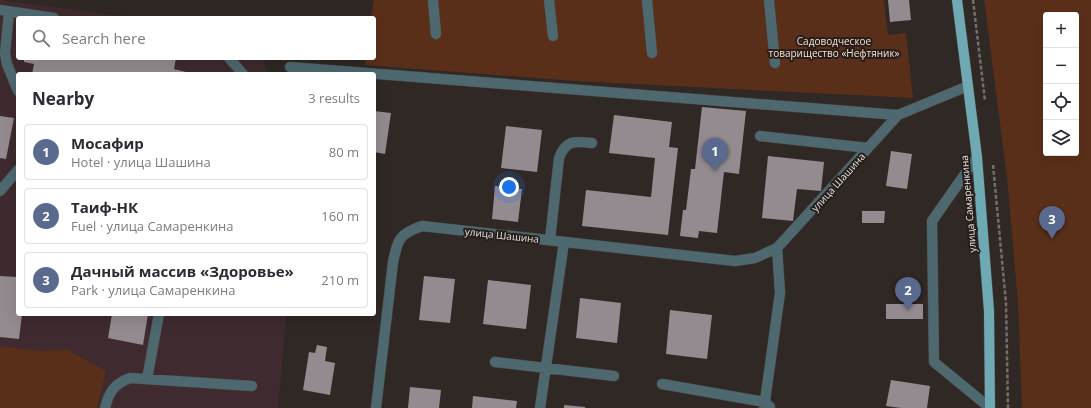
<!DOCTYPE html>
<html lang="en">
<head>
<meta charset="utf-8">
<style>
  :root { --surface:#fff; --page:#f7f7f7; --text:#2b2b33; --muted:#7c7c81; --line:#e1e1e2; --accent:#596a8e }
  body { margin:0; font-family:"Open Sans",sans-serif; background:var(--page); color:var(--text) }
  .controls { position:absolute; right:12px; top:12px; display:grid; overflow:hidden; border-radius:4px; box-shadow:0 4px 16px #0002 }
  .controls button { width:36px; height:36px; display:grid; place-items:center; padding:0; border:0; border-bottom:1px solid var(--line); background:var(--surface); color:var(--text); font:20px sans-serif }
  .you { position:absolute; left:509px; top:187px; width:14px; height:14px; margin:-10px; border:3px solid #fff; border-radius:50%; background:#1a73e8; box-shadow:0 0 0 6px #1a73e833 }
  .badge { display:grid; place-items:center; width:26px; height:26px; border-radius:50%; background:var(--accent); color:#fff; font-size:13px; font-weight:700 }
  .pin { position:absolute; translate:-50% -33px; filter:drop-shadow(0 1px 2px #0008) }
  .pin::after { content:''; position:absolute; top:21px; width:14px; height:12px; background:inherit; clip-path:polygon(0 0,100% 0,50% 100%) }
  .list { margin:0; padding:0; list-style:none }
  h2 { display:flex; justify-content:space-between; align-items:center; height:52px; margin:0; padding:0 16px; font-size:17px }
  h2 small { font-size:13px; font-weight:400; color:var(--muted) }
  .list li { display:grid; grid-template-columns:26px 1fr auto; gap:12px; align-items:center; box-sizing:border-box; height:56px; margin:0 8px 8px; padding:0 8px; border:1px solid var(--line); border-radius:4px }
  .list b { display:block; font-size:15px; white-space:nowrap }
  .list p { margin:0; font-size:13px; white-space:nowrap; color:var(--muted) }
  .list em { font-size:13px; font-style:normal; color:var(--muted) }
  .icon { flex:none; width:22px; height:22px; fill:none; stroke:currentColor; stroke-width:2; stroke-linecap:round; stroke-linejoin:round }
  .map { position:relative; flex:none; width:1091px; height:408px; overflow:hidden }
  .search { position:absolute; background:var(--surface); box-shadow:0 4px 16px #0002; left:16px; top:16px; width:360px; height:44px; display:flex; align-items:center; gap:10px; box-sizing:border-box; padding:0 14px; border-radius:4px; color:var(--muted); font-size:15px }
  .panel { position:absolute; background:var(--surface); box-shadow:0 4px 16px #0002; left:16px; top:72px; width:360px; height:244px; border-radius:4px }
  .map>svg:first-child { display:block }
  .medical { fill:#3e2a2f }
  .green { fill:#5a2f19; fill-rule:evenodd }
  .building { fill:#938b90 }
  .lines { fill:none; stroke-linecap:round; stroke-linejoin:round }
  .minor-casing { stroke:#4d4642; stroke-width:11 }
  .major-casing { stroke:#4d4642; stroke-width:11 }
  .path { stroke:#756f6c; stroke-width:2.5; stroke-dasharray:4 2; stroke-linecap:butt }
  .minor { stroke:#4d696f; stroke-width:10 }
  .major { stroke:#6ea9b4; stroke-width:10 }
  .labels { text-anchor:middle; stroke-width:4; stroke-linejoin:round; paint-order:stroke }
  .park-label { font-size:10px; fill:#feddce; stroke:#251e1b }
  .street-label { font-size:10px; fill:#e9e4e2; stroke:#251e1b }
</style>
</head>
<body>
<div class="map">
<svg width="1091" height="408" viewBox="0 0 1091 408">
  <rect width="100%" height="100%" fill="#2f2824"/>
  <path class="medical" d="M0,0L137,18H18V58H263L267,74H18V314H287L278,408H0Z"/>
  <path class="green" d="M374,0H884L888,35L906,33L913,98L576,81L365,65L366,58H374V18H371Z
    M984,0H1091V408H1022L1018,302L1007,177ZM1046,15H1076V153H1046Z
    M0,346L41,351L68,350L106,371L97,408H0Z"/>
  <path class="building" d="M888,0H909L911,20L890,22Z
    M24,58H176L174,69L194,74H32L34,64L24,62Z
    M702,107L746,111L739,174L724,172L717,233L699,231L698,238L680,236L683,210H686L691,169H695Z
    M374,111L391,113L385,154L374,152Z
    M614,115L672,122L669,147L678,148L668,235L582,226L586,190L651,197L655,158L609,153Z
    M0,116L14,118L6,159L0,158Z
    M506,126L542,130L537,172L501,168Z
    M891,151L912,154L907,189L886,186Z
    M768,156L824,162L821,191L797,189L793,221L762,218Z
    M495,186L522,189L518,222L492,219Z
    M862,211H885L884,223H862Z
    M0,276L18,277V314H22L19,339L0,337Z
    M424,276L455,279L450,323L419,320Z
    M488,280L531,285L526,329L483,324Z
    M580,298L621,303L617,343L576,338Z
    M886,304H923V319H886Z
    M670,310L712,315L707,359L666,354Z
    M112,314H148L143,345L108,338Z
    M317,345L327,347L325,361L335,363L330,395L303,390L309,352L315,353Z
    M891,380L930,386L927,408H901L886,406Z
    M410,387L441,390L439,408H408Z
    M473,396L517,401L516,408H472Z
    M564,405L585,407V408H564Z"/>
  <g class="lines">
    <defs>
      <path id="minor" d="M433,0L436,34
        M549,0L553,36
        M647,0L652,53
        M769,0L775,63
        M0,10L54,18
        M9,12L5,54L7,64L18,91
        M229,58L243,74
        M290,67L898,115L968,86
        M760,136L868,148
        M977,157L932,221L934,362L990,408
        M0,191L18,170
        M550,240L559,158C566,140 574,141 592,143
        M495,362L614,376
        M147,379L159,314
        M662,384L765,402L770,407
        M105,408C109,392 114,384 130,378L252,386
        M376,408L393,262C398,239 399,234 422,226L735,261L755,258L777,248L898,115
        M540,408L564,242
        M764,408L780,293L777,248"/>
      <path id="major" d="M957,0L977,157L989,311L990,408"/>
    </defs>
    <use href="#minor" class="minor-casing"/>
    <use href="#major" class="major-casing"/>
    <path class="path" d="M973,0L985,101
      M993,165L1006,303L1008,408"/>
    <use href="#minor" class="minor"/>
    <use href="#major" class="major"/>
  </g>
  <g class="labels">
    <g class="park-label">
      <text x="834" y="45">Садоводческое<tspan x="834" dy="12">товарищество «Нефтяник»</tspan></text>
    </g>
    <g class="street-label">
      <text transform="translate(838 182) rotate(-48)" y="4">улица Шашина</text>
      <text transform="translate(968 204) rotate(-95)" y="4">улица Самаренкина</text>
      <text transform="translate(502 235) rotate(6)" y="4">улица Шашина</text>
    </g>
  </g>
</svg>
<div class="controls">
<button>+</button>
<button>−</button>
<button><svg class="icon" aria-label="locate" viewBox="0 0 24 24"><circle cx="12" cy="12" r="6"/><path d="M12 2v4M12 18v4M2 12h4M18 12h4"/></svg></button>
<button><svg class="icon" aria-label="layers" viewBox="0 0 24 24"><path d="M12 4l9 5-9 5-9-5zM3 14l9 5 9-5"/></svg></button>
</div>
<div class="you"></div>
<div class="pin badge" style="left:715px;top:171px">1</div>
<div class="pin badge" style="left:908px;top:310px">2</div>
<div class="pin badge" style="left:1052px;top:239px">3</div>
<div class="search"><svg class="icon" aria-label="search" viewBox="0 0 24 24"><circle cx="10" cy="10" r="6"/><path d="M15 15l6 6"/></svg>Search here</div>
<section class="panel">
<h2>Nearby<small>3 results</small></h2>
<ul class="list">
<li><span class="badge">1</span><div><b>Мосафир</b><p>Hotel · улица Шашина</p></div><em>80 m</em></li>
<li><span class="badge">2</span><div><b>Таиф-НК</b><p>Fuel · улица Самаренкина</p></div><em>160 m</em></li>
<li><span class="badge">3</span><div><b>Дачный массив «Здоровье»</b><p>Park · улица Самаренкина</p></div><em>210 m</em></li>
</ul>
</section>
</div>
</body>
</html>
